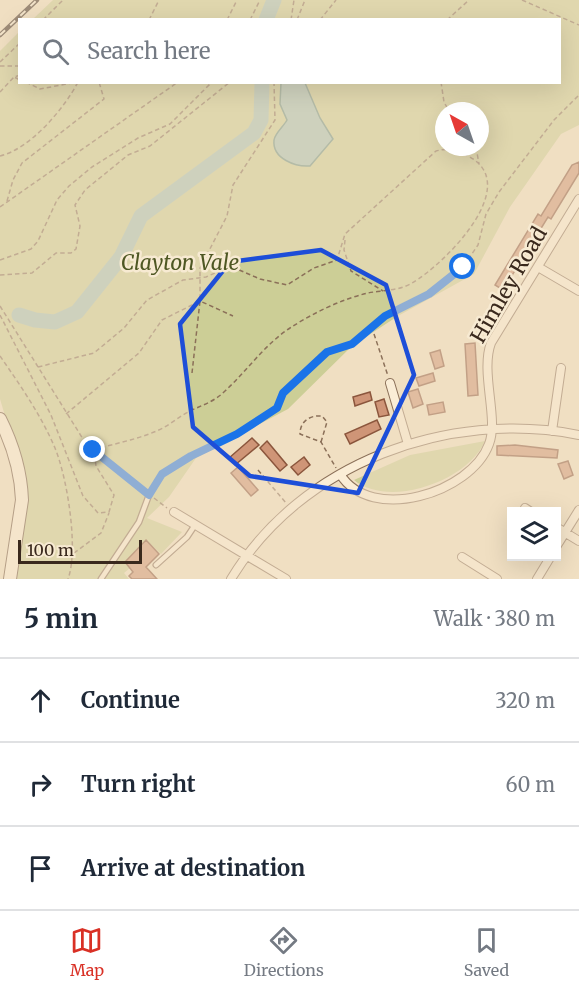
<!DOCTYPE html>
<html lang="en">
<head>
<meta charset="utf-8">
<style>
  :root { --surface:#fff; --page:#f2f2f3; --text:#1f2937; --muted:#747a83; --line:#e0e1e3; --accent:#d93025 }
  body { margin:0; font-family:Merriweather,serif; background:var(--page); color:var(--text) }
  .controls { position:absolute; right:18px; bottom:18px; display:grid; overflow:hidden; border-radius:0px; box-shadow:0 6px 24px #0002 }
  .controls button { width:54px; height:54px; display:grid; place-items:center; padding:0; border:0; border-bottom:2px solid var(--line); background:var(--surface); color:var(--text); font:30px sans-serif }
  .compass { position:absolute; left:435px; top:102px; width:54px; height:54px; border-radius:50%; background:var(--surface); box-shadow:0 6px 24px #0002; rotate:320deg }
  .scale { position:absolute; left:18px; bottom:15px; width:124px; box-sizing:border-box; padding-left:6px; border:3px solid #3a291d; border-top:0; font-size:16px; line-height:21px; white-space:nowrap; color:#3a291d; -webkit-text-stroke:4px #f7ead2; paint-order:stroke }
  .stop { position:absolute; width:18px; height:18px; margin:-14px; border:4px solid #1a73e8; border-radius:50%; background:#fff }
  .stop.end { background:#1a73e8; border-color:#fff; box-shadow:0 2px 6px #0008 }
  .list { margin:0; padding:0; list-style:none }
  h2 { display:flex; justify-content:space-between; align-items:center; height:78px; margin:0; padding:0 24px; font-size:26px }
  h2 small { font-size:20px; font-weight:400; color:var(--muted) }
  .list li { display:grid; grid-template-columns:39px 1fr auto; gap:18px; align-items:center; box-sizing:border-box; height:84px; padding:0 24px; border-top:2px solid var(--line) }
  .list b { display:block; font-size:22px; white-space:nowrap }
  .list em { font-size:20px; font-style:normal; color:var(--muted) }
  .icon { flex:none; width:33px; height:33px; fill:none; stroke:currentColor; stroke-width:2; stroke-linecap:round; stroke-linejoin:round }
  .map { position:relative; flex:none; width:579px; height:579px; overflow:hidden }
  .search { position:absolute; background:var(--surface); box-shadow:0 6px 24px #0002; left:18px; right:18px; top:18px; height:66px; display:flex; align-items:center; gap:15px; box-sizing:border-box; padding:0 21px; border-radius:0px; color:var(--muted); font-size:22px }
  .sheet { height:330px; background:var(--surface) }
  nav { display:flex; justify-content:space-around; align-items:center; box-sizing:border-box; height:84px; border-top:2px solid var(--line); background:var(--surface); font-size:16px; color:var(--muted) }
  nav a { display:grid; justify-items:center; gap:3px }
  nav .on { color:var(--accent) }
  .map>svg:first-child { display:block }
  .green { fill:#ccce96; fill-rule:evenodd }
  .water { fill:#a5c2b7; stroke:#6b9185; stroke-width:1.5 }
  .lines { fill:none; stroke-linecap:round; stroke-linejoin:round }
  .river { stroke:#a5c2b7; stroke-width:15 }
  .building { fill:#cf9577; stroke:#8b563d; stroke-width:1.5 }
  .lane-casing { stroke:#8b7059; stroke-width:7 }
  .street-casing { stroke:#8b7059; stroke-width:10 }
  .secondary-casing { stroke:#6c513c; stroke-width:14 }
  .path { stroke:#8b7059; stroke-width:1.5; stroke-dasharray:4.5 3; stroke-linecap:butt }
  .lane { stroke:#faedd6; stroke-width:4.5 }
  .street { stroke:#faedd6; stroke-width:8 }
  .secondary { stroke:#faedd6; stroke-width:12 }
  .rail-casing { stroke:#3a291d; stroke-width:4.5 }
  .rail { stroke:#f7ead2; stroke-width:2; stroke-dasharray:7; stroke-linecap:butt }
  .route { stroke:#1a73e8; stroke-width:8 }
  .marked { fill:none; stroke:#1d4ed8; stroke-width:4.5; stroke-linejoin:round }
  .labels { text-anchor:middle; stroke-width:5; stroke-linejoin:round; paint-order:stroke }
  .park-label { font-size:21px; font-style:italic; fill:#4e5723; stroke:#f7ead2 }
  .street-label { font-size:21px; fill:#3a291d; stroke:#f7ead2 }
</style>
</head>
<body>
<div class="map">
<svg width="579" height="579" viewBox="0 0 579 579">
  <rect width="100%" height="100%" fill="#f0dfc2"/>
  <path class="green" d="M53,0H579V125L561,134L510,207L474,274L398,316L352,346L288,409L196,458L169,497L147,518L182,532L161,554L146,540L125,562L130,568L124,573L129,579H16L27,490L0,399V51L19,32L20,82H560V20L33,19ZM444,111H480V147H444Z
    M485,441C468,481 389,509 354,480L410,455Z"/>
  <path class="water" d="M281,83H305L320,118L333,139L310,166C296,167 272,159 274,140C275,133 284,126 287,120L280,104Z"/>
  <g class="lines">
    <path class="river" d="M266,20L274,0
      M19,315L35,320L55,322L77,312L121,257L141,216L254,133L261,120L262,82"/>
  </g>
  <path class="building" d="M579,162V173L551,219L548,217L503,290L495,285L538,214L541,216L572,165Z
    M475,343L478,395L468,396L465,344Z
    M440,350L444,366L435,369L430,353Z
    M433,373L435,381L419,386L416,378Z
    M418,389L423,404L413,408L408,392Z
    M370,392L372,400L355,406L353,397Z
    M384,399L389,415L379,417L375,402Z
    M443,402L445,412L429,415L427,405Z
    M377,420L381,429L350,444L345,434Z
    M252,438L259,445L235,465L229,458Z
    M267,441L287,465L280,471L260,448Z
    M515,445L558,450L557,458L497,455V446Z
    M304,457L310,465L298,475L291,467Z
    M568,461L573,475L564,479L558,464Z
    M238,467L258,490L251,496L231,473Z
    M146,540L159,554L146,567L157,579H132L129,576L133,572L125,562Z"/>
  <g class="lines">
    <defs>
      <path id="lane" d="M156,565L187,537L195,525
        M101,579L139,522L149,495"/>
      <path id="street" d="M538,267L579,291
        M390,383L408,444
        M552,431L561,368
        M340,474C371,524 471,493 489,444C499,419 480,372 491,343L579,199
        M525,508L531,512
        M174,512L286,579
        M556,527L579,541
        M556,547L579,510
        M462,557L497,579
        M231,579C301,463 448,409 579,435
        M537,579L551,556"/>
      <path id="secondary" d="M0,419C13,445 21,472 22,500L10,579"/>
    </defs>
    <use href="#lane" class="lane-casing"/>
    <use href="#street" class="street-casing"/>
    <use href="#secondary" class="secondary-casing"/>
    <path class="path" d="M522,0L579,25
      M43,20L63,0
      M149,20L159,0
      M227,20L237,0
      M250,20L260,0
      M291,20L294,0
      M297,20L305,0
      M320,20L336,0
      M447,20L469,0
      M0,62L20,43
      M0,66H20
      M20,75L14,77L20,80
      M26,82L40,89L77,82
      M441,82L444,102L449,111
      M0,92L14,77
      M476,147L479,164
      M0,156C30,149 64,109 78,82
      M7,201L13,180L22,163L104,99L99,82
      M0,207L178,82
      M345,240L344,250L351,271L383,291
      M0,260L31,249L38,241L57,200L69,186L92,167L138,138L170,124L212,82
      M0,275L32,273L56,253H71L76,249L80,226L75,205L85,190L128,155L150,146L230,82
      M0,306L83,439L104,461L143,490
      M0,315L51,415L83,496L98,513L109,512L114,495L96,466L94,451
      M374,334L388,376
      M0,356C20,385 41,415 55,448C67,477 79,549 68,579
      M38,367L94,353L124,328L147,300L183,280L206,277L224,269H237L260,279L287,285L314,268L337,260L345,234L436,151C448,148 455,149 466,155C526,183 445,264 412,283C399,291 383,290 368,293C342,299 313,313 290,328C264,345 247,371 225,391C214,402 202,405 190,411C180,416 172,423 163,428C141,439 116,443 93,450
      M192,373L200,301L233,316
      M66,414L139,353L162,320L200,301V268L227,216L233,185L275,120L274,82
      M321,442L327,422L322,416C310,415 300,421 300,434L321,442L336,468
      M258,470L286,503
      M153,489L162,474L191,456L237,434L277,408L283,393L327,353L352,344L385,317L429,294L463,267L478,245L486,214L499,192L554,120L579,95
      M154,498L167,508
      M74,553L101,533L109,513"/>
    <use href="#lane" class="lane"/>
    <use href="#street" class="street"/>
    <use href="#secondary" class="secondary"/>
    <defs>
      <path id="rail" d="M0,35L37,0"/>
    </defs>
    <use href="#rail" class="rail-casing"/>
    <use href="#rail" class="rail"/>
  </g>
  <g class="lines">
    <path class="route" d="M93,450L149,495L162,474L191,456L237,434L277,408L283,393L327,352L352,344L385,316L429,294L463,267"/>
  </g>
  <path d="M0 0H579V579H0ZM321,250L386,285L414,375L358,493L250,476L193,427L180,324L230,262Z" fill="#f0dfc2" fill-opacity=".55" fill-rule="evenodd"/>
  <path class="marked" d="M321,250L386,285L414,375L358,493L250,476L193,427L180,324L230,262Z"/>
  <g class="labels">
    <g class="park-label">
      <text x="180" y="270">Clayton Vale</text>
    </g>
    <g class="street-label">
      <text transform="translate(509 285) rotate(-60)" y="7">Himley Road</text>
    </g>
  </g>
</svg>
<div class="controls">
<button><svg class="icon" aria-label="layers" viewBox="0 0 24 24"><path d="M12 4l9 5-9 5-9-5zM3 14l9 5 9-5"/></svg></button>
</div>
<svg class="compass" viewBox="-18 -18 36 36"><path d="M0-13l5 13h-10z" fill="#e53935"/><path d="M0 13l5-13h-10z" fill="#747a83"/></svg>
<div class="scale">100 m</div>
<div class="stop" style="left:463px;top:267px"></div>
<div class="stop end" style="left:93px;top:450px"></div>
<div class="search"><svg class="icon" aria-label="search" viewBox="0 0 24 24"><circle cx="10" cy="10" r="6"/><path d="M15 15l6 6"/></svg>Search here</div>
</div>
<section class="sheet">
<h2>5 min<small>Walk · 380 m</small></h2>
<ul class="list">
<li><svg class="icon" aria-label="ahead" viewBox="0 0 24 24"><path d="M12 20V5M6 11l6-6 6 6"/></svg><div><b>Continue</b></div><em>320 m</em></li>
<li><svg class="icon" aria-label="right" viewBox="0 0 24 24"><path d="M7 20v-9h11M14 6l5 5-5 5"/></svg><div><b>Turn right</b></div><em>60 m</em></li>
<li><svg class="icon" aria-label="arrive" viewBox="0 0 24 24"><path d="M6 21V4h12l-3 4 3 4H6"/></svg><div><b>Arrive at destination</b></div></li>
</ul>
</section>
<nav>
<a class="on"><svg class="icon" aria-label="map" viewBox="0 0 24 24"><path d="M3 6l6-2 6 2 6-2v14l-6 2-6-2-6 2zM9 4v14M15 6v14"/></svg>Map</a>
<a><svg class="icon" aria-label="directions" viewBox="0 0 24 24"><path d="M12 3l9 9-9 9-9-9zM9 14v-3h6M13 9l2 2-2 2"/></svg>Directions</a>
<a><svg class="icon" aria-label="saved" viewBox="0 0 24 24"><path d="M7 4h10v16l-5-4-5 4z"/></svg>Saved</a>
</nav>
</body>
</html>
